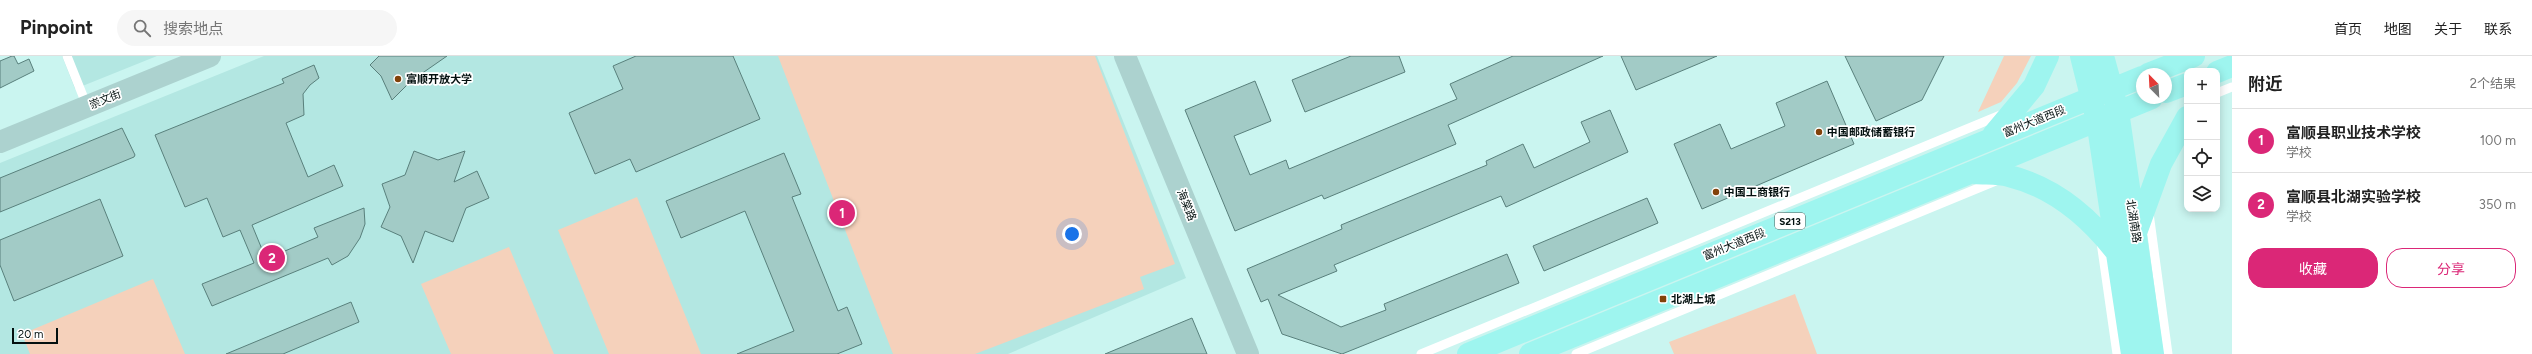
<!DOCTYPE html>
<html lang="zh">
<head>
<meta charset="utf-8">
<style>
  :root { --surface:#fff; --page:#f6f6f6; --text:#222; --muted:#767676; --line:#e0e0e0; --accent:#db2777 }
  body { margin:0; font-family:Figtree,"Noto Sans SC",sans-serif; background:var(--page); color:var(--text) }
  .controls { position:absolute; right:12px; top:12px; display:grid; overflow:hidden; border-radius:8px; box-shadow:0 2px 10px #0003 }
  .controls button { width:36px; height:36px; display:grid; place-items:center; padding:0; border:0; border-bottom:1px solid var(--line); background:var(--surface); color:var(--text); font:20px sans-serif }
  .compass { position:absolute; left:2136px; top:12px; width:36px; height:36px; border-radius:50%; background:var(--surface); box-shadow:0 2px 10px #0003; rotate:336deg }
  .scale { position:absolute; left:12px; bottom:10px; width:46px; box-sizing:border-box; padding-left:4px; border:2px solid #03100f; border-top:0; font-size:11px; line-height:14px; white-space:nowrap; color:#03100f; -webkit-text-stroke:3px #fff; paint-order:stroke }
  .you { position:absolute; left:1072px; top:178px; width:14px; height:14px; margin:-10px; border:3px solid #fff; border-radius:50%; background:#1a73e8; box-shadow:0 0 0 6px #1a73e833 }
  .badge { display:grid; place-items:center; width:26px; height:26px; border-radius:50%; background:var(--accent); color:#fff; font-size:13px; font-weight:700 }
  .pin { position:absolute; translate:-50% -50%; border:2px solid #fff; box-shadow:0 1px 4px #0006 }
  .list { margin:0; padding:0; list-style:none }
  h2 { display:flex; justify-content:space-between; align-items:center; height:52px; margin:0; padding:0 16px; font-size:17px }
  h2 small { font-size:13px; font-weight:400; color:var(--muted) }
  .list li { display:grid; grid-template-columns:26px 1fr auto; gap:12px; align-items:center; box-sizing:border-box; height:64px; padding:0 16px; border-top:1px solid var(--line) }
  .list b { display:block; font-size:15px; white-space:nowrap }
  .list p { margin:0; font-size:13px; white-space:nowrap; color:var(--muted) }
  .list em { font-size:13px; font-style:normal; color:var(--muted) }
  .actions { display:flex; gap:8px; padding:12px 16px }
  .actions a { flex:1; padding:9px 0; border:1px solid var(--accent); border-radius:16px; text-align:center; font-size:14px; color:var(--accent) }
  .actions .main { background:var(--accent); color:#fff }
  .icon { flex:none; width:22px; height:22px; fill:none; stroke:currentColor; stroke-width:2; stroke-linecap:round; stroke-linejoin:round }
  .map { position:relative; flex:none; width:2232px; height:298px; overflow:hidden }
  header { display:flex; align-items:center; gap:24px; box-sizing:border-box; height:56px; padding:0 20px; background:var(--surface); border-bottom:1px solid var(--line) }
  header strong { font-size:19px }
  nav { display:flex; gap:22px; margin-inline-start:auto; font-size:14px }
  .search { width:280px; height:36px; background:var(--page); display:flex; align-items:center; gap:10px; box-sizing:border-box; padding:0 14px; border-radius:22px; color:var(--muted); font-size:15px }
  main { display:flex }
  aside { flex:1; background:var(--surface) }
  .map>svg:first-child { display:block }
  .built { fill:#b3e7e2 }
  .green { fill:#f5d1bb }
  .building { fill:#a2cbc6; stroke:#59807c }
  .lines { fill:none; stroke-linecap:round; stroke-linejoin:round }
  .lane { stroke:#fff; stroke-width:9 }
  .secondary { stroke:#acd2cf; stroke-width:22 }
  .primary { stroke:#9ef5ef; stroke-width:22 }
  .poi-dot { fill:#82420a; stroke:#fff; stroke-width:1.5 }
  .labels { text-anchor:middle; stroke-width:3.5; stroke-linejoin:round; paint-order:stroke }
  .shield { fill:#fff; stroke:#4f5857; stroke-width:1 }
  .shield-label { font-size:10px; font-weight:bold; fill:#03100f }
  .poi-label { font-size:11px; font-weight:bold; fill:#03100f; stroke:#fff; text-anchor:start }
  .street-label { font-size:11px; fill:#03100f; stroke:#fff }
</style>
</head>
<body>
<header>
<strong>Pinpoint</strong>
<div class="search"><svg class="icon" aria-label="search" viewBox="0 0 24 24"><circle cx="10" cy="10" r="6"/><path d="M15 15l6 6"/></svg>搜索地点</div>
<nav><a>首页</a><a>地图</a><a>关于</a><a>联系</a></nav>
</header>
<main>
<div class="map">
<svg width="2232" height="298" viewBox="0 0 2232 298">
  <rect width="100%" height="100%" fill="#caf5f0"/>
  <path class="built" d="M62,0H157L75,33Z
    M264,0H1097L1186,222L1008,298H0V107Z"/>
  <path class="green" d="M778,0H1095L1175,208L1140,221L1144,233L975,298H893Z
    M2004,0H2031L2017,27L2001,46L1978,56Z
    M637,141L701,298H609L558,174Z
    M509,191L554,298H451L421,228Z
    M153,223L185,298H30L22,278Z
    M1795,238L1817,298H1674L1669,286Z"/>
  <path class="building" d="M12,0H14L18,8L29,3L34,15L0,32V5Z
    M379,0H447L411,25L392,44L381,20L370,9Z
    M636,0H733L760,63L636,116L630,103L595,118L569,57L623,33L613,10Z
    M1351,0H1399L1405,16L1305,56L1292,24Z
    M1513,0H1603L1448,69L1456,88L1324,143L1322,139L1235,175L1185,54L1255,25L1271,65L1234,80L1250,119L1286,104L1289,113L1457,43L1450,28Z
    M1621,0H1717L1636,34Z
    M1845,0H1944L1922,44L1876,65Z
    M314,9L319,22L310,29L303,38L304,59L286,67L308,121L334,109L343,130L252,169L266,203L318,181L314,172L364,152L365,168L360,182L348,200L332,209L328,202L212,250L202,228L254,207L240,174L223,181L207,142L185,151L155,79L284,27L282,23Z
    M1827,25L1854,88L1702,153L1674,88L1720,68L1731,93L1785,70L1776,47Z
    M1610,54L1628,96L1506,151L1501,140L1334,209L1337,215L1278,239L1341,271L1386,254L1384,248L1507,198L1519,227L1342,298L1282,278L1268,243L1261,246L1247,213L1342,173L1341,169L1487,109L1486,105L1523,88L1534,112L1590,86L1581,66Z
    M122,72L135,99L134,101L0,156V122Z
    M414,95L438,104L465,95L454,126L477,115L489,142L466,152L453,186L425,175L413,207L401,180L381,171L390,151L382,128L405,119Z
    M784,97L801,138L792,141L838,255L847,251L862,288L837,298H737L794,275L745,155L681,182L666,145Z
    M1647,142L1658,167L1544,215L1533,190Z
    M100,143L123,200L14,245L0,209V184Z
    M351,246L359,266L283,298H226Z
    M1192,262L1207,298H1105Z"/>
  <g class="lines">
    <path class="lane" d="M67,0L87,50
      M2217,37L2232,31
      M2149,157L2168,298
      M2101,186L2117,298
      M1421,298L2003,58
      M1576,298L1998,124"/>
    <path class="secondary" d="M1125,0L1248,298
      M0,86L210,0"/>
    <path class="primary" d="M2081,0L2097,64L2132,298
      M2103,0L2118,55L2153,298
      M2217,16L2232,10
      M2148,18L2194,0
      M2166,36L2187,28
      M1993,79L2034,30L2048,0
      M1975,117C1986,118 1999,117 2009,120C2054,131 2090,162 2117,197
      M2137,174L2161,108L2187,61
      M1468,298L2142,21
      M1530,298L2152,42"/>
  </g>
  <g class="poi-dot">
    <circle cx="398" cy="23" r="4"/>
    <circle cx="1819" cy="76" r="4"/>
    <circle cx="1716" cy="136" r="4"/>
    <rect x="1659" y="239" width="8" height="8" rx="2"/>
  </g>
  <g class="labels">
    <rect class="shield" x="1775" y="157" width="30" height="16" rx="3"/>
    <g class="shield-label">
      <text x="1790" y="169">S213</text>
    </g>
    <g class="poi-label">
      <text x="406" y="27">富顺开放大学</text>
      <text x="1827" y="80">中国邮政储蓄银行</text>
      <text x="1724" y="140">中国工商银行</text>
      <text x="1671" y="247">北湖上城</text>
    </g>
    <g class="street-label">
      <text transform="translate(105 43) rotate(-22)" y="4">崇文街</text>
      <text transform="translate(2034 65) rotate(-22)" y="4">富州大道西段</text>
      <text transform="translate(1187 149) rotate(68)" y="4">海棠路</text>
      <text transform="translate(2134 165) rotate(81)" y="4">北湖南路</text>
      <text transform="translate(1734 188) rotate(-22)" y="4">富州大道西段</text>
    </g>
  </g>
</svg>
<div class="controls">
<button>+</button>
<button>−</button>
<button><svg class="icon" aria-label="locate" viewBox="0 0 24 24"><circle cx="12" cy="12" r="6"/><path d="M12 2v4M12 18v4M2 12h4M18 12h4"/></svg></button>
<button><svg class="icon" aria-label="layers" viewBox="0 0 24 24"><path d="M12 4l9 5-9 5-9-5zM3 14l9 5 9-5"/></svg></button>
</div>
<svg class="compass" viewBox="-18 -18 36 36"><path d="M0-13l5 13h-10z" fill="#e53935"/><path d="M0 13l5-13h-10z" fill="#767676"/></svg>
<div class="scale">20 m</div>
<div class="you"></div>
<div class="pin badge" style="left:842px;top:157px">1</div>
<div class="pin badge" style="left:272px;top:202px">2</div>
</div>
<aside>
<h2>附近<small>2个结果</small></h2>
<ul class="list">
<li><span class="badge">1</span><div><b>富顺县职业技术学校</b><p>学校</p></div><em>100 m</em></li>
<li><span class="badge">2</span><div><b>富顺县北湖实验学校</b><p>学校</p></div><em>350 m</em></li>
</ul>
<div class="actions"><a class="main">收藏</a><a>分享</a></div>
</aside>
</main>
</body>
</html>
